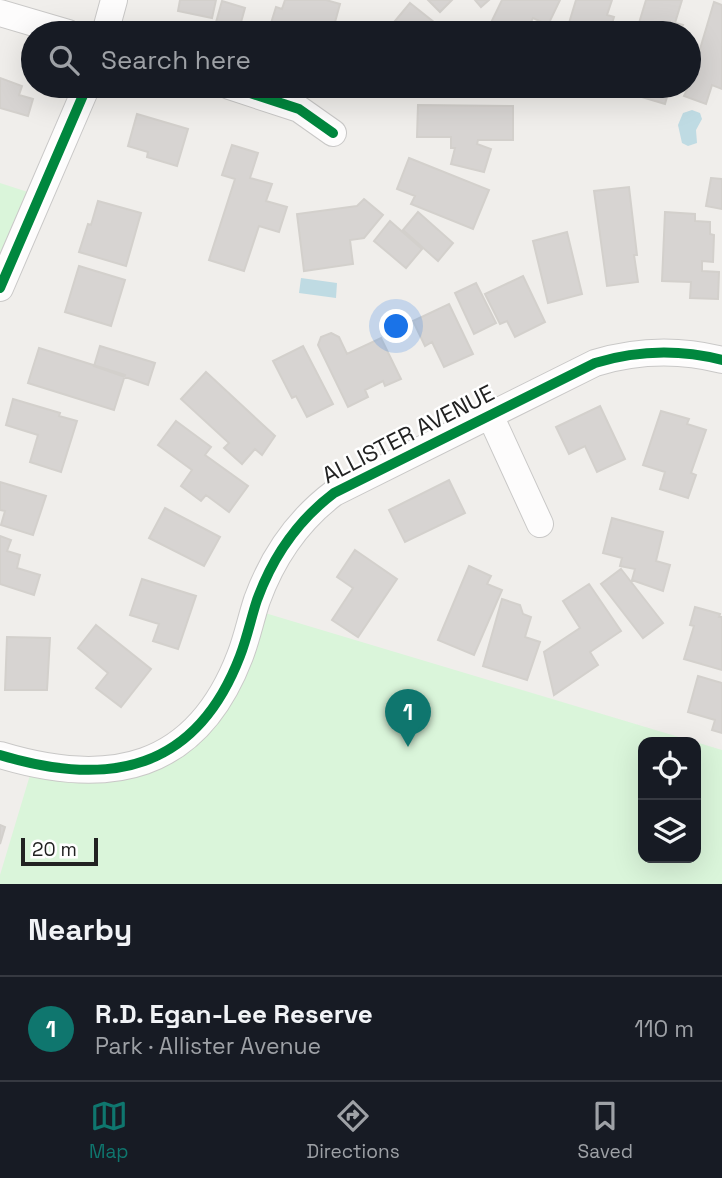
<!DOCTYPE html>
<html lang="en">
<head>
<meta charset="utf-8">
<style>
  :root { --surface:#171b24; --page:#242831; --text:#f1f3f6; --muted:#9ea1a6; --line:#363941; --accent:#0f766e }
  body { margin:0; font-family:"Space Grotesk",sans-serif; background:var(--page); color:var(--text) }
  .controls { position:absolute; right:21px; bottom:21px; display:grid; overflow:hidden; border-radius:14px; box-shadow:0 7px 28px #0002 }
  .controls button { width:63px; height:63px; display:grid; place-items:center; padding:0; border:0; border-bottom:2px solid var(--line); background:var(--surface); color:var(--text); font:35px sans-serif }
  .scale { position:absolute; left:21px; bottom:18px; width:77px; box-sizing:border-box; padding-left:7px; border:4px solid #222; border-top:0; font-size:19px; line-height:24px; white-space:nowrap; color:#222; -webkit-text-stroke:5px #fff; paint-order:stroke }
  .you { position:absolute; left:397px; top:327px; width:24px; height:24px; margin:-18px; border:5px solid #fff; border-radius:50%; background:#1a73e8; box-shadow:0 0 0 10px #1a73e833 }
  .badge { display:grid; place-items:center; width:46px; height:46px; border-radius:50%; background:var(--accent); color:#fff; font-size:23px; font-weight:700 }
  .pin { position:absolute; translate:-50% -58px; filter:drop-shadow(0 2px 4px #0008) }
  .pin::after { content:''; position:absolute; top:37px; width:24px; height:21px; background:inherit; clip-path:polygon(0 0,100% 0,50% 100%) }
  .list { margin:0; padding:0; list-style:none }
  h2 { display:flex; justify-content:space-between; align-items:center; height:91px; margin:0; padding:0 28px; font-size:30px }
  h2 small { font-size:23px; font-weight:400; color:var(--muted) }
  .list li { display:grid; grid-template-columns:46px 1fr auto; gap:21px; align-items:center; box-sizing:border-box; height:105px; padding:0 28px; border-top:2px solid var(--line) }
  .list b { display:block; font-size:26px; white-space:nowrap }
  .list p { margin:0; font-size:23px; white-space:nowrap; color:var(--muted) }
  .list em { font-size:23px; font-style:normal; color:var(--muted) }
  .icon { flex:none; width:38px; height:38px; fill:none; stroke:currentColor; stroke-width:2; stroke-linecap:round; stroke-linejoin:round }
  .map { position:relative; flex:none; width:722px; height:884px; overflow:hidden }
  .search { position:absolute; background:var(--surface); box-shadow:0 7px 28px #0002; left:21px; right:21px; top:21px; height:77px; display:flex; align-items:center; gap:18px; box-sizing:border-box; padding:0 24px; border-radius:38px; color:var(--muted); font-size:26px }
  .sheet { height:196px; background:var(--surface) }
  nav { display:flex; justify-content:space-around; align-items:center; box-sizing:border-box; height:98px; border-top:2px solid var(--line); background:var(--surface); font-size:19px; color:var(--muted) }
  nav a { display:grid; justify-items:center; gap:4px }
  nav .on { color:var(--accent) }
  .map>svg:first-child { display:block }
  .park { fill:#daf5da; fill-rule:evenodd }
  .water { fill:#bfdbe3 }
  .building { fill:#d7d4d2; stroke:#d3d0cc; stroke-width:2 }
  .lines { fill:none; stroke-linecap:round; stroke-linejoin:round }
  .minor-casing { stroke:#c9c8c7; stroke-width:28 }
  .minor { stroke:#fdfcfc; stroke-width:26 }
  .cycleway-casing { stroke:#fff; stroke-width:15 }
  .cycleway { stroke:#00873e; stroke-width:10 }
  .labels { text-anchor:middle; stroke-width:5; stroke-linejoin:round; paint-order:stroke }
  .street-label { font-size:23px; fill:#222; stroke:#fff }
</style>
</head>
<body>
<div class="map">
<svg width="722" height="884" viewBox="0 0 722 884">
  <rect width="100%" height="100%" fill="#f0eeeb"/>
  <path class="park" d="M0,183L40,196L0,288Z
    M255,610L722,750V884H0V875L33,765L85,772L194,729ZM643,742H696V858H643Z"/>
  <path class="water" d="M692,110L700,113L702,119L696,130L697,143L688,146L682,143L678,125L683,113Z
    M301,278L337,283L336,298L299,293Z"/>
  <path class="building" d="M180,0H216L212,18L178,11Z
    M285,0H326L340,4L332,33H268L276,7L282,9Z
    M428,0H452L440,12Z
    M475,0H489L481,7Z
    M502,0H560L548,25L533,18L525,33H486Z
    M576,0H612L607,15L614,17L609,33L600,31L599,33H566Z
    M646,0H682L675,23L683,25L680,33H636Z
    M222,1L245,8L238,33H213Z
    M714,2L722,5V89L712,85L706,104L684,96L689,86Z
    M410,3L435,23L427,33H385Z
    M0,78L22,86L19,95L33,99L28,116L0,108Z
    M620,86H670L665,104L618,90Z
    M418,105L513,106V140H478L477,144L491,149L484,172L451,164L455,148H451V137H417Z
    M137,114L188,129L177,166L147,157L148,152L128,146Z
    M232,145L258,153L250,178L272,184L266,201L287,207L279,232L259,226L244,271L209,260L235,179L222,175Z
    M409,158L489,190L473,229L411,204L415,196L397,189Z
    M711,178L722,179V209L706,206Z
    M629,187L637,255H634L638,282L607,286L594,191Z
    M364,199L383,215L364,238L350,240L353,264L304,271L297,214L357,206Z
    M98,201L141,213L126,266L79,252L88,224L91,225Z
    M418,212L453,243L438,261L403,230Z
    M665,212L695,214V221L710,222V234L714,235L713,262L702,261V271L719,272L718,299L690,298L691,282L662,281Z
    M390,221L422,249L406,268L374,241Z
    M567,232L582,294L548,303L533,241Z
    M79,266L125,280L111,326L65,312Z
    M523,276L545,322L515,337L507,321L500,324L485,294Z
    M476,283L496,323L474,334L455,293Z
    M449,304L473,354L444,367L432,342L425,346L413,321Z
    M331,333L339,337L347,354L381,338L401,379L385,386L383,381L365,390L368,397L348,407L318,345L321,337Z
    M100,346L155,363L148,385L94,366Z
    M303,346L333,404L307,417L296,396L292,398L273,361Z
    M39,348L125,375L114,410L28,383Z
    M206,372L275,436L262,455L255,449L242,464L224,448L229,443L181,399Z
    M13,399L60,413L59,416L77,421L61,472L30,462L38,435L6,425Z
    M600,406L625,459L597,472L585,446L569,454L556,427Z
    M661,411L689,419L687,424L706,430L691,473L696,475L688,498L660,489L665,472L643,465Z
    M176,421L211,447L205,455L248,486L229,512L206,495L201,501L181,486L192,470L158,445Z
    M449,480L465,513L405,542L389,510Z
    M0,482L46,496L33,535L1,525L5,511L0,510Z
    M165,508L220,537L204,566L149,538Z
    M612,518L663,532L656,561L670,565L663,591L632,580L635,569L620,566L622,558L603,553Z
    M0,536L11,540L7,551L20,555L17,568L40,575L34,595L0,584Z
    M355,550L397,579L358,637L332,620L353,588L337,577Z
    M469,566L491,576L487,584L502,590L474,655L438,640Z
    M621,569L663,623L643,638L601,584Z
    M142,579L196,596L178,649L153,641L159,624L130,615Z
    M589,584L621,631L590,652L598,665L554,695L544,652L580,628L563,601Z
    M502,599L520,605L523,614L531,617L525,637L540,642L527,680L483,666Z
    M695,607L720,614L719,617H722V670L684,659L694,626L690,625Z
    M96,625L151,669L121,707L96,688L108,673L78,648Z
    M7,637L50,638L47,690H5Z
    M698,676L722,683V733L712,730L715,720L688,712Z
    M0,825L5,827L0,844Z"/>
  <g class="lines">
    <defs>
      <path id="minor" d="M0,13L68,33
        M105,33L114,0
        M229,86L299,109L333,133
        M0,288L87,86
        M490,415L540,524
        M0,755C109,788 196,771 240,656C247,638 251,618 257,600C273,556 297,521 334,493L595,363C638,350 679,349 722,360"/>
    </defs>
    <use href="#minor" class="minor-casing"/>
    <use href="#minor" class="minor"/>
    <defs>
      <path id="cycleway" d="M229,86L299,109L333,133
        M0,288L87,86
        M0,755C109,788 196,771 240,656C247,638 251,618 257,600C273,556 297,521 334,493L595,363C638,350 679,349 722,360"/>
    </defs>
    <use href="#cycleway" class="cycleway-casing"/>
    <use href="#cycleway" class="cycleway"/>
  </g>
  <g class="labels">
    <g class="street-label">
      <text transform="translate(408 434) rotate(-27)" y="8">ALLISTER AVENUE</text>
    </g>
  </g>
</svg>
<div class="controls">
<button><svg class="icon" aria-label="locate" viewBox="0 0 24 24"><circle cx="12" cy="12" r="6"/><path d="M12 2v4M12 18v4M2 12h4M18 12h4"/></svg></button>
<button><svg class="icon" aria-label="layers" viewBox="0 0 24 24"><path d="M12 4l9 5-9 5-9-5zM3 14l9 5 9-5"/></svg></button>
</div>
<div class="scale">20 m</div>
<div class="you"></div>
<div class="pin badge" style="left:408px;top:747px">1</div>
<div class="search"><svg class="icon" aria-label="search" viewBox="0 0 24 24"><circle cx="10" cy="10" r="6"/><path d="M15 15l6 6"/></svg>Search here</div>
</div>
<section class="sheet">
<h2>Nearby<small></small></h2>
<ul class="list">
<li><span class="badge">1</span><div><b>R.D. Egan-Lee Reserve</b><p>Park · Allister Avenue</p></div><em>110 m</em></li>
</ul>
</section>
<nav>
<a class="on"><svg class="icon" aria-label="map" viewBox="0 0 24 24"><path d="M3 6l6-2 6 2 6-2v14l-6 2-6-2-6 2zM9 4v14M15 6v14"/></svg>Map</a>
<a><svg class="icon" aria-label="directions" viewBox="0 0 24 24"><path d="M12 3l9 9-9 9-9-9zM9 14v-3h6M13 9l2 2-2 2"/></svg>Directions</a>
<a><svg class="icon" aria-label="saved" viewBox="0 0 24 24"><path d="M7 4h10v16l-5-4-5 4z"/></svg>Saved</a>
</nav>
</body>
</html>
